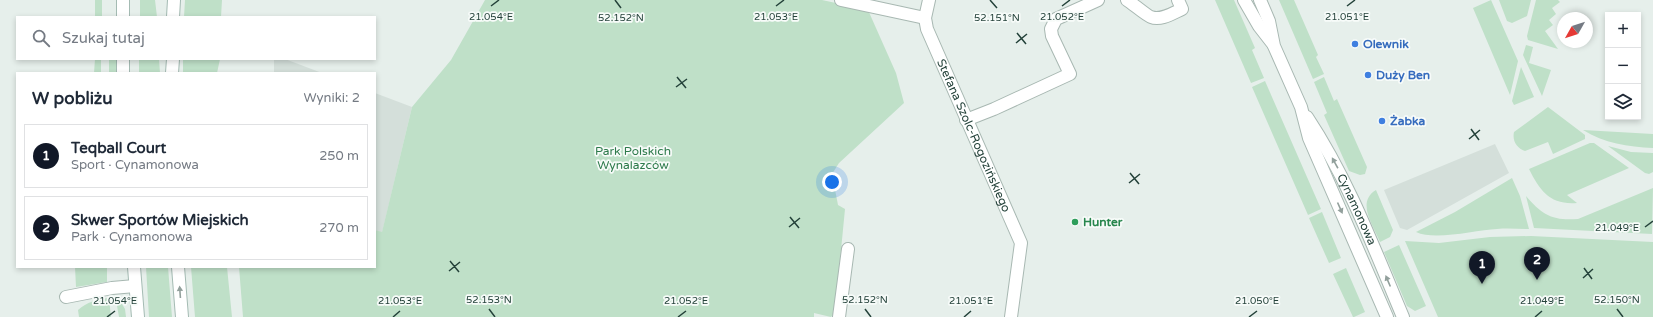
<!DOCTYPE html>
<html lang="pl">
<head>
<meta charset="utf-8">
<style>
  :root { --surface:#fff; --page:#f6f6f7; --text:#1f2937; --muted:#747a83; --line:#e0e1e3; --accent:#111827 }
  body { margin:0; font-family:"Varela Round",sans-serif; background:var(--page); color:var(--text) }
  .controls { position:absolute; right:12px; top:12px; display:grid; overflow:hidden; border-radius:0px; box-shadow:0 2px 6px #0003 }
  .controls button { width:36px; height:36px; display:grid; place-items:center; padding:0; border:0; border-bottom:1px solid var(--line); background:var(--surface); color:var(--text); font:20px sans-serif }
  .compass { position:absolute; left:1557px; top:12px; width:36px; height:36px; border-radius:50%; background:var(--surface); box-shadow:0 2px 6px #0003; rotate:231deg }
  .you { position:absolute; left:832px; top:182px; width:14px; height:14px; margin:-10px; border:3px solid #fff; border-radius:50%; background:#1a73e8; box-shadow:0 0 0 6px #1a73e833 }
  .badge { display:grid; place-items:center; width:26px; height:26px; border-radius:50%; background:var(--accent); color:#fff; font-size:13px; font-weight:700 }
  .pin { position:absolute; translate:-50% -33px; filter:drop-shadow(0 1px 2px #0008) }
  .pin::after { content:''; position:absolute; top:21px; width:14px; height:12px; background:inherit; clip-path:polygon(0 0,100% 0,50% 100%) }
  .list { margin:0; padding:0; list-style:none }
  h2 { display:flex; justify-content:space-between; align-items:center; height:52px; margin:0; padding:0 16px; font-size:17px }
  h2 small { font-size:13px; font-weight:400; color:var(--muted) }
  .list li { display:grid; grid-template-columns:26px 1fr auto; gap:12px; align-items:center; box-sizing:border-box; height:64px; margin:0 8px 8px; padding:0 8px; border:1px solid var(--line); border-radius:0px }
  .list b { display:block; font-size:15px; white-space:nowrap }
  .list p { margin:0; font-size:13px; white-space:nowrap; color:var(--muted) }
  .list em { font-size:13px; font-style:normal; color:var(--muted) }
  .icon { flex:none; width:22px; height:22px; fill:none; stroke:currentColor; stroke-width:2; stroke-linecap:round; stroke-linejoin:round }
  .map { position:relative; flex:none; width:1653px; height:317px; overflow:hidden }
  .search { position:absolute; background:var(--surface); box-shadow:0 2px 6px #0003; left:16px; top:16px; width:360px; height:44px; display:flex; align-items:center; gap:10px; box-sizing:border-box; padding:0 14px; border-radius:0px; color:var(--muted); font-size:15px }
  .panel { position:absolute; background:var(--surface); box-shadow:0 2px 6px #0003; left:16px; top:72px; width:360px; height:196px; border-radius:0px }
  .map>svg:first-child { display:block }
  .built { fill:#d4dfda }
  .green { fill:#bfe0c8 }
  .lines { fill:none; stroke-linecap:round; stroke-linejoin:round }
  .street-casing { stroke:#a8b8b2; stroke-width:14 }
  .secondary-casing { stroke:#a4bbb3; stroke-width:14 }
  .street { stroke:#fff; stroke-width:12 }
  .secondary { stroke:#fff; stroke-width:12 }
  .oneway { fill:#92a09c }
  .ticks { fill:none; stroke:#24423a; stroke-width:1.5 }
  .shop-dot { fill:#3f7fe0; stroke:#f7fbf9; stroke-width:1.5 }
  .leisure-dot { fill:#2e9e5b; stroke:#f7fbf9; stroke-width:1.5 }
  .labels { text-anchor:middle; stroke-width:3.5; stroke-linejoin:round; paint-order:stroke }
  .shop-label { font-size:12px; font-weight:bold; fill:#366cbe; stroke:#f7fbf9; text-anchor:start }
  .street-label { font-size:12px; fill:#24423a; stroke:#f7fbf9 }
  .park-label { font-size:12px; fill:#2d7a4b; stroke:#f7fbf9 }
  .leisure-label { font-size:12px; font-weight:bold; fill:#27864d; stroke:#f7fbf9; text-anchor:start }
  .ticks-label { font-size:10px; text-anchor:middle; fill:#24423a; stroke:#f7fbf9; stroke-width:3.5; stroke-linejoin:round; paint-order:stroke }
</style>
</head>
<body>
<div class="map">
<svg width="1653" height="317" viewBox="0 0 1653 317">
  <rect width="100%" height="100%" fill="#e6efeb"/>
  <path class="built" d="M274,59H285L322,73H274Z
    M375,93L412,107L382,233L375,230Z
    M1495,144L1509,173L1407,230L1400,228L1384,190Z"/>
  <path class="green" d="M95,0H102V17H95Z
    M140,0H155L157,17H140Z
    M185,0H222L221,17H184Z
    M485,0H822L868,10L896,73L904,103L839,163L832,174L838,205L845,209L835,312L831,317L814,313V317H243L239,267H375V230L382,232L412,107L451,60Z
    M1215,0H1234L1255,48L1252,50L1264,78L1251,83Z
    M1279,0H1294L1318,55L1316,57L1324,74L1313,79Z
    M1491,0L1518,61L1510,95L1473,8Z
    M1499,0H1531L1527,16L1512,23L1507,21Z
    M1536,0H1558L1560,2L1552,8L1556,14L1549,20L1553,25L1545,31L1558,49L1528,40L1527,36Z
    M1526,45L1533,47L1529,63L1551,70L1542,96L1523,55Z
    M95,59H101V73H94Z
    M109,59H116V73H109Z
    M139,59H159L160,73H139Z
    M183,59H220L217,73H183Z
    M1521,67L1534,97L1514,105L1512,101Z
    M1324,77L1334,101L1337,99L1367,167L1365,174L1360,175L1349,171L1324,115L1327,113L1314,82Z
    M1265,81L1321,209L1308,215L1252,87Z
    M1548,107L1585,135V139L1553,154L1548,142L1525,151C1517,148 1512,141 1514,132Z
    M1583,130L1653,134V148C1628,147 1604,143 1583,130Z
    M1590,143H1594L1629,168L1567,195L1577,203C1550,205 1540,191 1529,169Z
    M1608,146L1631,152L1653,153V172L1649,174L1645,173Z
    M1512,178L1520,196L1529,229C1518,229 1508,228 1497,229C1476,230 1435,241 1416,232L1455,212Z
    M1653,188L1652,234L1534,228L1526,196C1542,215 1553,221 1578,219Z
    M1376,190L1393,230L1390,237L1380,242C1373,225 1356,202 1376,190Z
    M1322,212L1341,258L1329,263L1309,218Z
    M1531,236L1653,242V317H1438L1405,241L1439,243L1490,237Z
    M1399,245L1426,306L1415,311L1407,306L1384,252Z
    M75,267H107V282L76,287Z
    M146,267H168L172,317H149Z
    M191,267H227L232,317H195Z
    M1346,268L1365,312L1354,317H1353L1333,274Z
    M109,298L111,317H79L78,310C87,302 97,299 109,298Z
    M116,300L120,301L125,309L126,317H119Z"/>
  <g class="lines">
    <defs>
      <g id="street">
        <path d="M841,0L925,18"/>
        <path id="s1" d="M929,0L925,18L927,29L1021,243L1011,317"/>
        <path d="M1127,0C1132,3 1147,16 1151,17C1161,21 1173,13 1182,9L1178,0"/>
        <path d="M1244,0L1259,26L1273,44"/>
        <path d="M1260,0L1269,21L1274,46L1301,107L1309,138L1387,317"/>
        <path id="s2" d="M1307,117C1348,179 1374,248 1403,317"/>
        <path d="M966,120L994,109L1070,74L1052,36L1051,29L1056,19L1098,0"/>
        <path d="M66,297L112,288L135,286"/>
        <path d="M839,317L848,249"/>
      </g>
      <path id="secondary" d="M123,0V17
        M173,17L174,0
        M123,59V73
        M172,73L173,59
        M134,267L138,317
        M178,267L182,317"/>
    </defs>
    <use href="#street" class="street-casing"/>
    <use href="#secondary" class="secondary-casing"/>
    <use href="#street" class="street"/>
    <use href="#secondary" class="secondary"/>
  </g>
  <defs><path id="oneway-solid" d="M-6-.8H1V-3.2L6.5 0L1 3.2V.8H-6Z"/></defs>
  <g class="oneway">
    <use href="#oneway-solid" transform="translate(1335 163) rotate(-119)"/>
    <use href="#oneway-solid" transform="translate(1340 208) rotate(66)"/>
    <use href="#oneway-solid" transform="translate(1388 281) rotate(-113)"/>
    <use href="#oneway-solid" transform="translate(180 292) rotate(-94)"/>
  </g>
  <path class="ticks" d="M615,0L621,8M990,0L997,8M491,6L499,0M776,6L784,0M1062,6L1070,0M1347,6L1355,0M1017,33L1026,44M1016,43L1027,34M677,77L686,88M676,87L687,79M1471,129L1479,140M1469,139L1480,130M1130,173L1139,184M1129,183L1140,174M790,217L799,228M789,227L800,218M1645,227L1653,221M450,261L459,272M1584,268L1592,279M449,271L460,262M1583,278L1593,269M489,309L495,317M865,309L871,317M1617,309L1623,317M107,317L115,311M393,317L400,311M678,317L686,311M964,317L971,311M1249,317L1257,311M1535,317L1542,311"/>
  <g class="shop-dot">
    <circle cx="1355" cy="44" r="4"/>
    <circle cx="1368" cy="75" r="4"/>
    <circle cx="1382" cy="121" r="4"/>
  </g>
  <circle class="leisure-dot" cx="1075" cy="222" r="4"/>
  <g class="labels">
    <g class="shop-label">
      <text x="1363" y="48">Olewnik</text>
      <text x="1376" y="79">Duży Ben</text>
      <text x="1390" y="125">Żabka</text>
    </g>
    <g class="street-label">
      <text dy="4" stroke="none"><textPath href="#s1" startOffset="146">Stefana Szolc-Rogozińskiego</textPath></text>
      <text dy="4" stroke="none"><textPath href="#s2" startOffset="105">Cynamonowa</textPath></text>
    </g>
    <g class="park-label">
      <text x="633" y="155">Park Polskich<tspan x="633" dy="14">Wynalazców</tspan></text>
    </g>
    <g class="leisure-label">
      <text x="1083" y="226">Hunter</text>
    </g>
  </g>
  <g class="ticks-label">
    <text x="491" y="20">21.054°E</text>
    <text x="776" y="20">21.053°E</text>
    <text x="1347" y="20">21.051°E</text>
    <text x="1062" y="20">21.052°E</text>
    <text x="621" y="21">52.152°N</text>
    <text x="997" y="21">52.151°N</text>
    <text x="1617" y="231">21.049°E</text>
    <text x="489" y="303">52.153°N</text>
    <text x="865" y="303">52.152°N</text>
    <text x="1617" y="303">52.150°N</text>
    <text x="115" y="304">21.054°E</text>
    <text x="400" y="304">21.053°E</text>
    <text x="686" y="304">21.052°E</text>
    <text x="971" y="304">21.051°E</text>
    <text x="1257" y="304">21.050°E</text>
    <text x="1542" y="304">21.049°E</text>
  </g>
</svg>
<div class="controls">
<button>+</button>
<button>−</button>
<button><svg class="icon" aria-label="layers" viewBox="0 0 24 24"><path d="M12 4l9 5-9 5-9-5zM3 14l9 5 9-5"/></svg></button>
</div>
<svg class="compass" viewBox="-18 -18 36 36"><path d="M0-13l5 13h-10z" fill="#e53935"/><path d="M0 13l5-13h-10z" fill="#747a83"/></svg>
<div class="you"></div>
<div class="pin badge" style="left:1482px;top:284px">1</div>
<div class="pin badge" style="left:1537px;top:280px">2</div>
<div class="search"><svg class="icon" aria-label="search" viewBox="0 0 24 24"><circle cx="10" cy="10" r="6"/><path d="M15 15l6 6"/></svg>Szukaj tutaj</div>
<section class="panel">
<h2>W pobliżu<small>Wyniki: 2</small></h2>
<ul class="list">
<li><span class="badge">1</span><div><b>Teqball Court</b><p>Sport · Cynamonowa</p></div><em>250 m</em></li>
<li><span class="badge">2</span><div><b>Skwer Sportów Miejskich</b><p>Park · Cynamonowa</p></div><em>270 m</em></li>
</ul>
</section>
</div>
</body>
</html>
